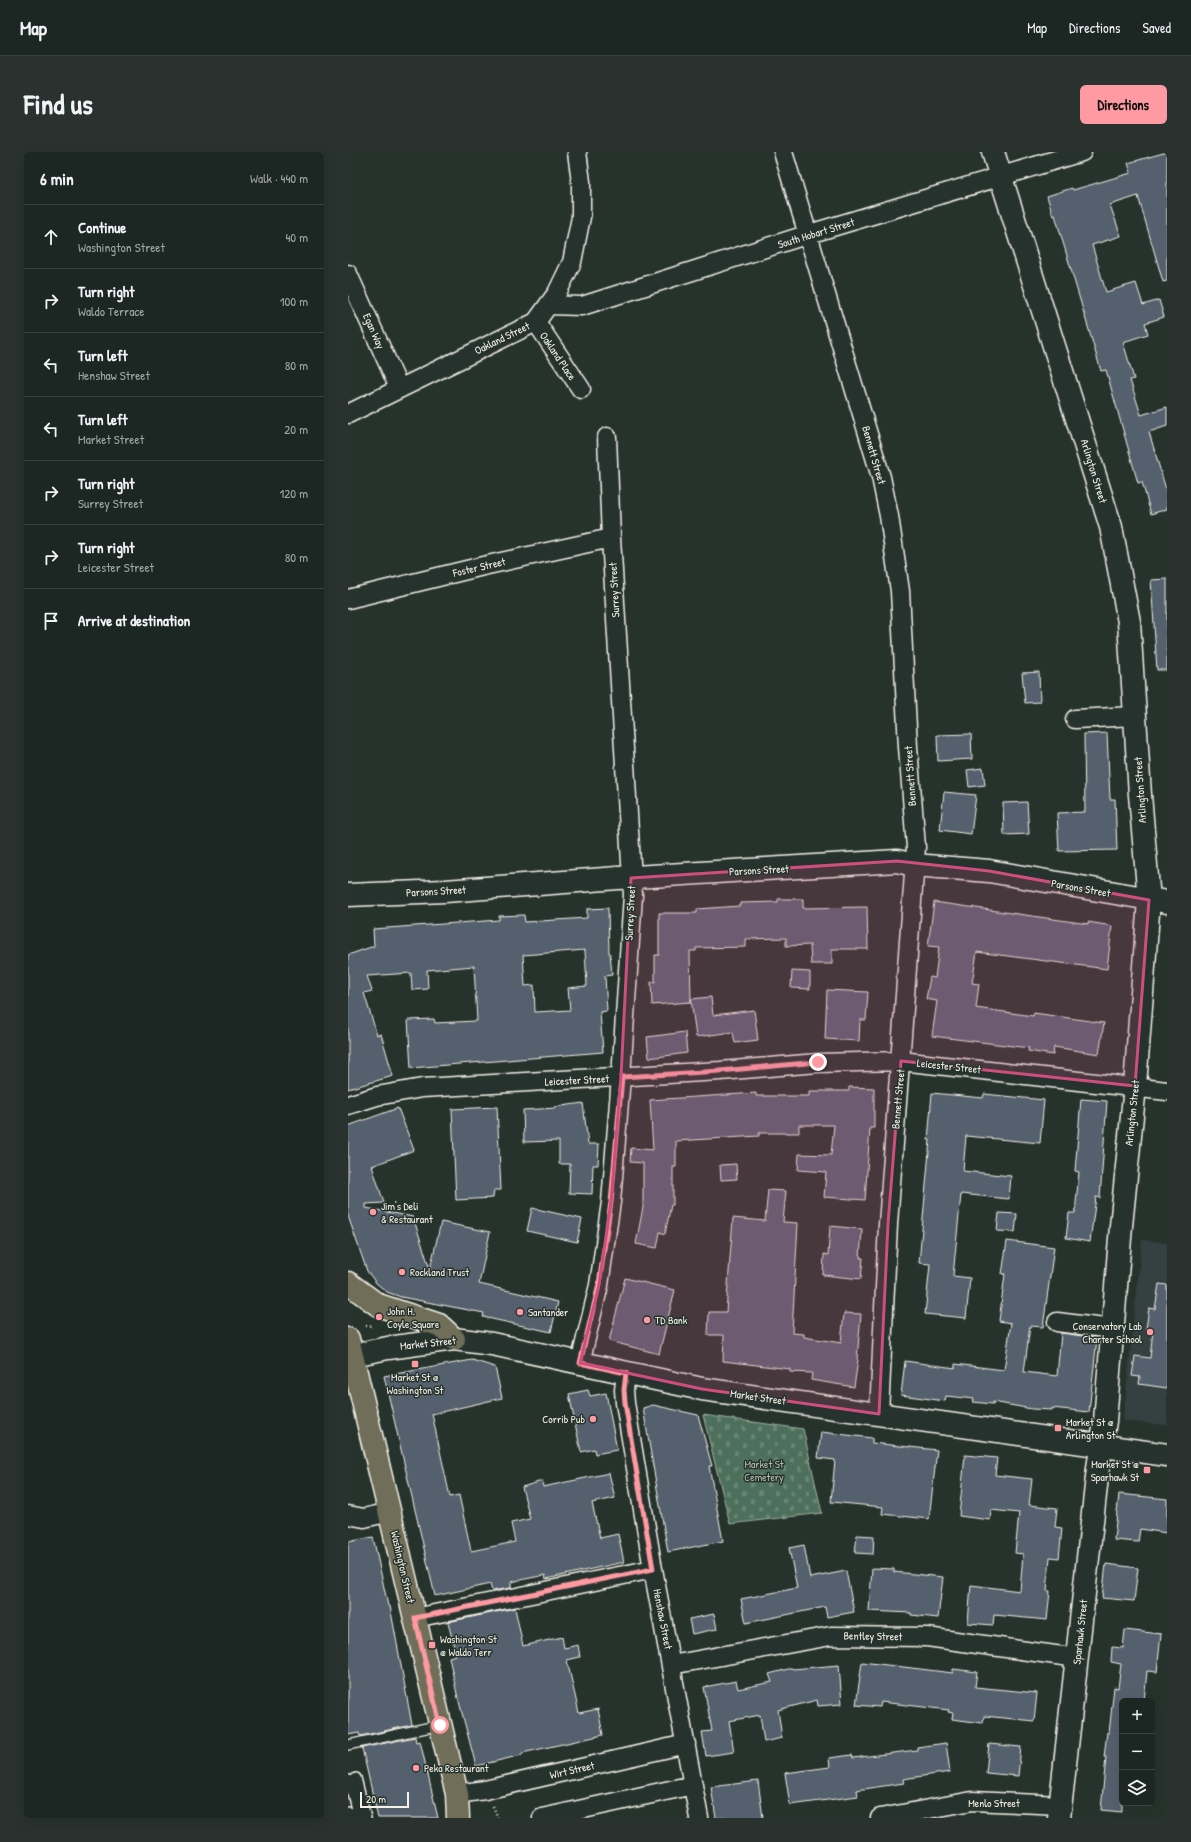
<!DOCTYPE html>
<html lang="en">
<head>
<meta charset="utf-8">
<style>
  :root { --surface:#1c2622; --page:#29322f; --text:#f1f3f6; --muted:#a0a5a5; --line:#3a4340; --accent:#ff9aa2 }
  body { margin:0; font-family:"Patrick Hand",sans-serif; background:var(--page); color:var(--text) }
  .controls { position:absolute; right:12px; bottom:12px; display:grid; overflow:hidden; border-radius:6px; box-shadow:0 4px 16px #0002 }
  .controls button { width:36px; height:36px; display:grid; place-items:center; padding:0; border:0; border-bottom:1px solid var(--line); background:var(--surface); color:var(--text); font:20px sans-serif }
  .scale { position:absolute; left:12px; bottom:10px; width:49px; box-sizing:border-box; padding-left:4px; border:2px solid #f4f1e8; border-top:0; font-size:11px; line-height:14px; white-space:nowrap; color:#f4f1e8; -webkit-text-stroke:3px #26332d; paint-order:stroke }
  .stop { position:absolute; width:12px; height:12px; margin:-9px; border:3px solid #ff9aa2; border-radius:50%; background:#fff }
  .stop.end { background:#ff9aa2; border-color:#fff; box-shadow:0 1px 4px #0008 }
  .list { margin:0; padding:0; list-style:none }
  h2 { display:flex; justify-content:space-between; align-items:center; height:52px; margin:0; padding:0 16px; font-size:17px }
  h2 small { font-size:13px; font-weight:400; color:var(--muted) }
  .list li { display:grid; grid-template-columns:26px 1fr auto; gap:12px; align-items:center; box-sizing:border-box; height:64px; padding:0 16px; border-top:1px solid var(--line) }
  .list b { display:block; font-size:15px; white-space:nowrap }
  .list p { margin:0; font-size:13px; white-space:nowrap; color:var(--muted) }
  .list em { font-size:13px; font-style:normal; color:var(--muted) }
  .icon { flex:none; width:22px; height:22px; fill:none; stroke:currentColor; stroke-width:2; stroke-linecap:round; stroke-linejoin:round }
  .map { position:relative; flex:none; width:819px; height:1666px; overflow:hidden; border-radius:6px }
  header { display:flex; align-items:center; gap:24px; box-sizing:border-box; height:56px; padding:0 20px; background:var(--surface); border-bottom:1px solid var(--line) }
  header strong { font-size:19px }
  nav { display:flex; gap:22px; margin-inline-start:auto; font-size:14px }
  .intro { display:flex; align-items:center; justify-content:space-between; box-sizing:border-box; height:96px; padding:0 24px }
  h1 { margin:0; font-size:28px }
  .button { padding:10px 18px; border-radius:6px; background:var(--accent); color:#111; font-size:14px; font-weight:700 }
  main { display:flex; gap:24px; padding:0 24px }
  aside { flex:1; background:var(--surface); border-radius:6px; box-shadow:0 4px 16px #0002 }
  .map>svg:first-child { display:block }
  .built { fill:#344140 }
  .cemetery { fill:url(#cemetery-stones); stroke:#a1b0a2 }
  .building { fill:#54616e; stroke:#f4f1e8; fill-rule:evenodd }
  .lines { fill:none; stroke-linecap:round; stroke-linejoin:round }
  .service-casing { stroke:#f4f1e8; stroke-width:12 }
  .minor-casing { stroke:#f4f1e8; stroke-width:21 }
  .tertiary-casing { stroke:#f4f1e8; stroke-width:25 }
  .secondary-casing { stroke:#f4f1e8; stroke-width:25 }
  .primary-casing { stroke:#f4f1e8; stroke-width:25 }
  .path { stroke:#f4f1e8; stroke-width:2.5; stroke-dasharray:1 3; stroke-linecap:butt }
  .service { stroke:#26332d; stroke-width:9 }
  .minor { stroke:#26332d; stroke-width:18 }
  .tertiary { stroke:#26332d; stroke-width:22 }
  .secondary { stroke:#26332d; stroke-width:22 }
  .primary { stroke:#706e59; stroke-width:22 }
  .route { stroke:#ff9aa2; stroke-width:5 }
  .marked { fill:#ce4e7e; fill-opacity:0.2; stroke:#ce4e7e; stroke-width:3; stroke-linejoin:round }
  .poi-dot { fill:#ff9aa2; stroke:#26332d; stroke-width:1.5 }
  .labels { text-anchor:middle; stroke-width:3; stroke-linejoin:round; paint-order:stroke }
  .street-label { font-size:11px; fill:#f4f1e8; stroke:#26332d }
  .poi-label { font-size:11px; fill:#f4f1e8; stroke:#26332d; text-anchor:start }
  .park-label { font-size:11px; fill:#b2bdb0; stroke:#26332d }
</style>
</head>
<body>
<header>
<strong>Map</strong>
<nav><a>Map</a><a>Directions</a><a>Saved</a></nav>
</header>
<div class="intro"><h1>Find us</h1><a class="button">Directions</a></div>
<main>
<aside>
<h2>6 min<small>Walk · 440 m</small></h2>
<ul class="list">
<li><svg class="icon" aria-label="ahead" viewBox="0 0 24 24"><path d="M12 20V5M6 11l6-6 6 6"/></svg><div><b>Continue</b><p>Washington Street</p></div><em>40 m</em></li>
<li><svg class="icon" aria-label="right" viewBox="0 0 24 24"><path d="M7 20v-9h11M14 6l5 5-5 5"/></svg><div><b>Turn right</b><p>Waldo Terrace</p></div><em>100 m</em></li>
<li><svg class="icon" aria-label="left" viewBox="0 0 24 24"><path d="M17 20v-9H6M10 6l-5 5 5 5"/></svg><div><b>Turn left</b><p>Henshaw Street</p></div><em>80 m</em></li>
<li><svg class="icon" aria-label="left" viewBox="0 0 24 24"><path d="M17 20v-9H6M10 6l-5 5 5 5"/></svg><div><b>Turn left</b><p>Market Street</p></div><em>20 m</em></li>
<li><svg class="icon" aria-label="right" viewBox="0 0 24 24"><path d="M7 20v-9h11M14 6l5 5-5 5"/></svg><div><b>Turn right</b><p>Surrey Street</p></div><em>120 m</em></li>
<li><svg class="icon" aria-label="right" viewBox="0 0 24 24"><path d="M7 20v-9h11M14 6l5 5-5 5"/></svg><div><b>Turn right</b><p>Leicester Street</p></div><em>80 m</em></li>
<li><svg class="icon" aria-label="arrive" viewBox="0 0 24 24"><path d="M6 21V4h12l-3 4 3 4H6"/></svg><div><b>Arrive at destination</b></div></li>
</ul>
</aside>
<div class="map">
<svg width="819" height="1666" viewBox="0 0 819 1666">
  <defs>
    <pattern id="cemetery-stones" width="16" height="16" patternUnits="userSpaceOnUse"><rect width="16" height="16" fill="#4e705b"/><path d="M2 7V4a2 2 0 0 1 4 0v3zM10 15v-3a2 2 0 0 1 4 0v3z" fill="#688573"/></pattern>
  </defs>
  <rect width="100%" height="100%" fill="#26332d"/>
  <filter id="ink" filterUnits="userSpaceOnUse"><feTurbulence type="fractalNoise" baseFrequency=".025" numOctaves="2"/><feDisplacementMap in="SourceGraphic" scale="8" xChannelSelector="R" yChannelSelector="G"/><feConvolveMatrix kernelMatrix="1 2 1 2 8 2 1 2 1" color-interpolation-filters="sRGB"/></filter>
  <g filter="url(#ink)">
    <path class="built" d="M794,1088L819,1091V1273L775,1269Z"/>
    <path class="cemetery" d="M355,1263L455,1277L474,1361L382,1372Z"/>
    <path class="building" d="M819,0V129L815,130L790,44L762,53L773,84L744,93L758,140L788,131L795,153L811,148L816,165L797,171L800,182L775,190L786,227L782,228L793,263L819,255V274L801,280L819,341V357L803,362L794,330L790,331L758,218L753,219L707,63L705,64L699,44L724,36L725,38L783,21L780,11Z
      M819,427V518H809L803,428Z
      M691,520L692,550L677,551L674,521Z
      M759,581L762,647H767L769,698L711,699L709,661L737,660L736,582Z
      M623,582L624,607L590,609L589,583Z
      M635,616L637,633L621,635L619,618Z
      M596,640L628,643L623,682L592,678Z
      M679,650L681,682L656,683L655,651Z
      M430,747H455V756L519,755L520,797H484V812H463L462,793L438,794V786L398,787V795L348,796V799H342L343,850L304,853L303,830H307V803H311V761H349V757L392,754V751L430,750Z
      M586,750L740,772V770L764,774L759,817L629,800L624,831L631,832L628,856L685,864L686,861L756,871L751,902L706,895L705,903L680,899L681,896L584,884L589,849L578,847L582,825L587,826L591,795L580,794Z
      M260,756L261,801H262L264,823L257,824L259,859L252,860L255,900L63,916L60,868L86,867L87,871L129,869L126,814L79,818L80,837L64,838L63,821L19,824L24,839L16,841L29,883L33,882L45,924L0,937V803L26,794L25,777L151,768V764L176,763L177,770L239,766V757ZM237,798L239,834L220,836L222,858L187,860L186,833L177,834L175,803Z
      M444,819L462,820V837L443,836Z
      M479,838L520,840L518,868H512L511,889L477,887Z
      M363,845L365,863L406,858L410,888L387,891L385,880L348,885L343,847Z
      M337,880L339,901L301,906L299,885Z
      M501,935L526,936V976H522L517,1048L476,1045L478,1020L450,1018L451,1002L483,1003L486,973H451V981H411V984L328,989V1015H325V1053H323L317,1082L312,1080L309,1096L288,1092L295,1055V1011L282,1010L283,996L305,998L302,948L408,941V944H461V939H501Z
      M584,941L635,946L636,942L696,948L692,991L618,984L615,1019L663,1024L661,1047L613,1042L605,1124L622,1126L618,1166L577,1162L582,1112L571,1111L582,988H580Z
      M733,947L759,949L752,1046L748,1045L742,1090L718,1086L721,1061H727L731,1020L727,1019Z
      M235,951L240,992H251L250,1013H245L244,1042L221,1041L222,1012H211V989L176,990L175,958L208,956L207,955Z
      M149,955L153,1038H146L145,1046L108,1048L104,957Z
      M50,956L66,998L24,1014L36,1051L18,1052V1056L65,1065L82,1117L93,1070L142,1080L131,1132L210,1150L203,1180L135,1165L136,1161L53,1145L39,1140L28,1131L19,1119L0,1064V974Z
      M388,1012L389,1027L373,1028L372,1013Z
      M420,1038L438,1039L435,1070L450,1071L444,1181L456,1182V1185L493,1191L496,1161L513,1162L509,1207L510,1208L506,1235L463,1228L464,1221L442,1220V1217L375,1209L376,1183H360L361,1160H378L385,1066L417,1069Z
      M184,1056L234,1067L229,1090L179,1079Z
      M651,1061L669,1062L667,1080L649,1079Z
      M482,1074L514,1077L512,1106H515L513,1127L475,1123L476,1102L480,1103Z
      M659,1089L706,1095L695,1175L682,1174L676,1220L709,1224L713,1181L749,1186L741,1260L704,1256V1258L684,1257L645,1250V1252L625,1250L626,1247L598,1244L597,1249L553,1243L557,1209L607,1216V1212L656,1218L663,1171L651,1169L657,1122H654Z
      M277,1126L327,1138L311,1202L261,1189Z
      M811,1132L819,1133V1236L791,1232L792,1225L784,1224L787,1204L802,1206L805,1178L798,1177L801,1156L807,1157Z
      M124,1208L147,1215L154,1246L84,1262L102,1345L111,1343L123,1399L167,1390L163,1371L182,1367L174,1335L194,1329L195,1335L261,1321L267,1346L244,1351L252,1386L270,1382L276,1410L198,1427L197,1423L163,1430V1436L144,1439L142,1432L87,1444L36,1224Z
      M240,1238L242,1244L258,1241L269,1298L247,1302L246,1297L233,1300L221,1242Z
      M305,1253L350,1263L364,1314H361L375,1389L320,1400L295,1256Z
      M473,1280L524,1286V1291L589,1298L581,1367L534,1362L535,1355L483,1350L487,1308L470,1306Z
      M617,1303L649,1306L647,1323L684,1327L681,1353L709,1356L707,1375L714,1376L711,1406L702,1405L699,1439H702L699,1468L646,1463L645,1473L620,1471L623,1433L672,1439L675,1402L667,1401L671,1361L643,1358L642,1368L611,1364Z
      M771,1342L819,1347V1381L792,1377L790,1390L766,1388Z
      M509,1383L526,1384L525,1402L507,1401Z
      M25,1385L40,1454H42L64,1573L12,1584L11,1581L0,1583V1390Z
      M456,1393L462,1426L498,1419L506,1460L479,1465L477,1455L398,1471L393,1447L449,1436L441,1396Z
      M758,1412L790,1416L786,1449L754,1446Z
      M524,1416L546,1417V1420L595,1425L590,1466L563,1463V1461L521,1459Z
      M167,1456L175,1494L214,1485L216,1496L230,1493L232,1505L219,1508L231,1561L250,1557L255,1583L174,1601V1603L128,1614L109,1542L101,1505L108,1503L100,1470Z
      M366,1462L369,1477L344,1482L341,1467Z
      M777,1478L813,1482L809,1520L799,1519L796,1549H774V1660L753,1658L758,1605H756L759,1580L761,1581L766,1535L770,1536L773,1512L763,1510L764,1495L775,1496Z
      M514,1510L605,1521V1517L629,1520L627,1535L689,1541L686,1569L636,1564L635,1571L604,1567L605,1561L600,1560L601,1558L533,1550L532,1555L508,1553Z
      M491,1513L494,1552L470,1554L469,1548L430,1558L434,1586L416,1590L412,1563L381,1569L386,1600L358,1604L354,1580L364,1579L356,1535L388,1529L390,1537L424,1530L421,1522L444,1516L445,1517Z
      M67,1585L68,1590L72,1589L90,1666H30L14,1596Z
      M598,1591L602,1620L555,1627L556,1631L509,1638L510,1644L442,1653L437,1621L482,1615L481,1606L504,1603L505,1606L569,1598V1595Z
      M641,1592L673,1595L670,1624L638,1621Z
      M410,1629L415,1666H368L363,1635Z"/>
    <g class="lines">
      <defs>
        <path id="service" d="M0,1593L92,1573
          M8,1626L18,1666
          M1,1628L10,1666
          M0,1660L1,1666"/>
        <path id="minor" d="M435,0L533,325L541,364L552,439L560,595L568,695L540,1072L531,1262
          M0,122L51,236
          M200,153L234,154L461,82L734,0
          M188,170L233,237
          M0,262L188,170L209,141L224,110L233,65V30L229,0
          M0,447L135,414L263,386
          M727,567L787,564
          M0,953L29,944L74,936L372,919L470,911L553,909L819,939
          M709,1170L764,1177
          M232,1211L251,1133L263,1050L273,925L285,743L263,386L259,285
          M278,1221L276,1238L277,1251L305,1417L351,1666
          M0,1363L16,1366L42,1360
          M67,1466L305,1417
          M323,1513L483,1484L579,1485L729,1506
          M109,1642L137,1638L338,1592
          M194,1666L345,1633
          M532,1666L624,1649L713,1653"/>
        <path id="tertiary" d="M645,0L763,375L781,470L792,643L801,748L787,934L773,1074L757,1269L750,1316L711,1666
          M0,743L97,739L270,726L549,709L566,713L641,719L819,750"/>
        <path id="secondary" d="M0,1204L40,1196L106,1187L144,1192L354,1237L819,1303"/>
        <path id="primary" d="M0,1131L30,1153L91,1173L106,1187
          M0,1187L109,1642L110,1666"/>
      </defs>
      <use href="#service" class="service-casing"/>
      <use href="#minor" class="minor-casing"/>
      <use href="#tertiary" class="tertiary-casing"/>
      <use href="#secondary" class="secondary-casing"/>
      <use href="#primary" class="primary-casing"/>
      <path class="path" d="M18,1174L26,1173
        M145,1654L150,1666"/>
      <use href="#service" class="service"/>
      <use href="#minor" class="minor"/>
      <use href="#tertiary" class="tertiary"/>
      <use href="#secondary" class="secondary"/>
      <use href="#primary" class="primary"/>
    </g>
  </g>
  <g class="lines" filter="url(#ink)">
    <path class="route" d="M92,1573L67,1466L305,1417L277,1251L276,1238L278,1221L232,1211L251,1132L263,1050L274,925L372,919L470,910"/>
  </g>
  <path class="marked" d="M549,709L641,719L801,748L787,934L553,909L540,1072L531,1262L354,1237L232,1211L251,1133L263,1050L273,925L283,726Z"/>
  <g class="poi-dot">
    <circle cx="25" cy="1060" r="4"/>
    <circle cx="54" cy="1120" r="4"/>
    <circle cx="172" cy="1160" r="4"/>
    <circle cx="31" cy="1165" r="4"/>
    <circle cx="299" cy="1168" r="4"/>
    <circle cx="802" cy="1180" r="4"/>
    <rect x="63" y="1208" width="8" height="8" rx="2"/>
    <circle cx="245" cy="1267" r="4"/>
    <rect x="706" y="1272" width="8" height="8" rx="2"/>
    <rect x="795" y="1314" width="8" height="8" rx="2"/>
    <rect x="80" y="1489" width="8" height="8" rx="2"/>
    <circle cx="68" cy="1616" r="4"/>
  </g>
  <g class="labels">
    <g class="street-label">
      <text transform="translate(468 81) rotate(-17)" y="4">South Hobart Street</text>
      <text transform="translate(26 179) rotate(66)" y="4">Egan Way</text>
      <text transform="translate(154 186) rotate(-26)" y="4">Oakland Street</text>
      <text transform="translate(210 204) rotate(56)" y="4">Oakland Place</text>
      <text transform="translate(526 303) rotate(74)" y="4">Bennett Street</text>
      <text transform="translate(746 319) rotate(73)" y="4">Arlington Street</text>
      <text transform="translate(131 415) rotate(-13)" y="4">Foster Street</text>
      <text transform="translate(266 438) rotate(-93)" y="4">Surrey Street</text>
      <text transform="translate(562 624) rotate(-94)" y="4">Bennett Street</text>
      <text transform="translate(792 638) rotate(-94)" y="4">Arlington Street</text>
      <text transform="translate(411 718) rotate(-3)" y="4">Parsons Street</text>
      <text transform="translate(733 736) rotate(10)" y="4">Parsons Street</text>
      <text transform="translate(88 739) rotate(-3)" y="4">Parsons Street</text>
      <text transform="translate(282 761) rotate(-87)" y="4">Surrey Street</text>
      <text transform="translate(601 914) rotate(6)" y="4">Leicester Street</text>
      <text transform="translate(229 928) rotate(-3)" y="4">Leicester Street</text>
      <text transform="translate(550 947) rotate(-85)" y="4">Bennett Street</text>
      <text transform="translate(784 961) rotate(-84)" y="4">Arlington Street</text>
      <text transform="translate(80 1191) rotate(-6)" y="4">Market Street</text>
      <text transform="translate(410 1245) rotate(8)" y="4">Market Street</text>
      <text transform="translate(55 1415) rotate(77)" y="4">Washington Street</text>
      <text transform="translate(315 1467) rotate(79)" y="4">Henshaw Street</text>
      <text transform="translate(732 1480) rotate(-84)" y="4">Sparhawk Street</text>
      <text transform="translate(525 1484) rotate(1)" y="4">Bentley Street</text>
      <text transform="translate(224 1618) rotate(-13)" y="4">Wirt Street</text>
      <text x="646" y="1655">Menlo Street</text>
    </g>
    <g class="poi-label">
      <text x="33" y="1058">Jim's Deli<tspan x="33" dy="13">&amp; Restaurant</tspan></text>
      <text x="62" y="1124">Rockland Trust</text>
      <text x="39" y="1163">John H.<tspan x="39" dy="13">Coyle Square</tspan></text>
      <text x="180" y="1164">Santander</text>
      <text x="307" y="1172">TD Bank</text>
      <text x="794" y="1178" text-anchor="end">Conservatory Lab<tspan x="794" dy="13">Charter School</tspan></text>
      <text x="67" y="1229" text-anchor="middle">Market St @<tspan x="67" dy="13">Washington St</tspan></text>
      <text x="237" y="1271" text-anchor="end">Corrib Pub</text>
      <text x="718" y="1274">Market St @<tspan x="718" dy="13">Arlington St</tspan></text>
      <text x="791" y="1316" text-anchor="end">Market St @<tspan x="791" dy="13">Sparhawk St</tspan></text>
      <text x="92" y="1491">Washington St<tspan x="92" dy="13">@ Waldo Terr</tspan></text>
      <text x="76" y="1620">Peka Restaurant</text>
    </g>
    <g class="park-label">
      <text x="416" y="1316">Market St<tspan x="416" dy="13">Cemetery</tspan></text>
    </g>
  </g>
</svg>
<div class="controls">
<button>+</button>
<button>−</button>
<button><svg class="icon" aria-label="layers" viewBox="0 0 24 24"><path d="M12 4l9 5-9 5-9-5zM3 14l9 5 9-5"/></svg></button>
</div>
<div class="scale">20 m</div>
<div class="stop" style="left:92px;top:1573px"></div>
<div class="stop end" style="left:470px;top:910px"></div>
</div>
</main>
</body>
</html>
